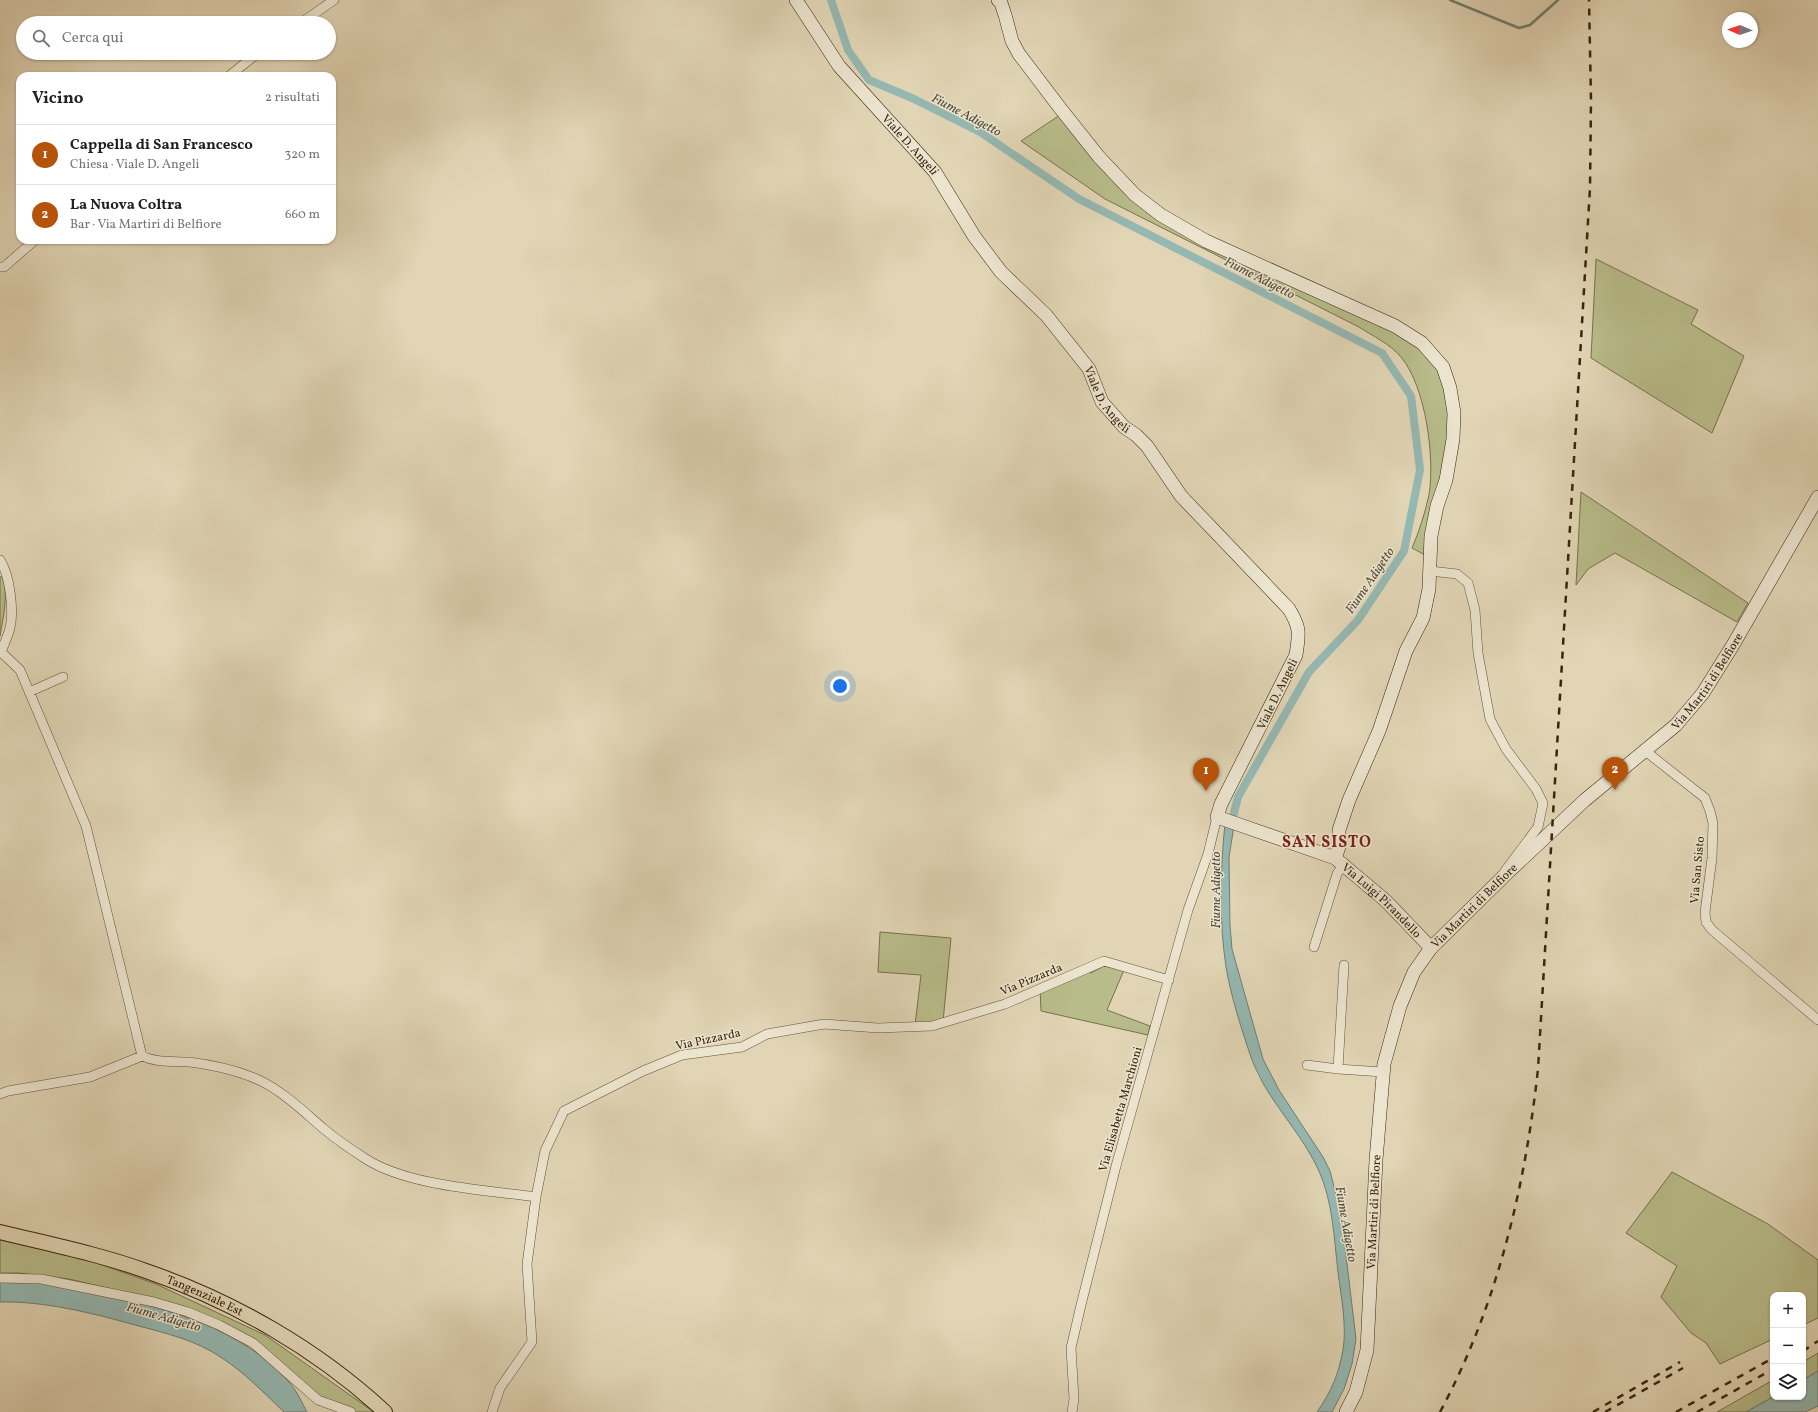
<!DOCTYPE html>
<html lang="it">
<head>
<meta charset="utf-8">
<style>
  :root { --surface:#fff; --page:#f6f6f6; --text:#202124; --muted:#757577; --line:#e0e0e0; --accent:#b45309 }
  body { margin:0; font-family:Vollkorn,serif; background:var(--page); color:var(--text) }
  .controls { position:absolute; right:12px; bottom:12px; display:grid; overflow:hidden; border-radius:8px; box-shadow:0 1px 3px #0004 }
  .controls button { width:36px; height:36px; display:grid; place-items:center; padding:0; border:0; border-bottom:1px solid var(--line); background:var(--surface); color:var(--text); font:20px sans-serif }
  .compass { position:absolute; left:1722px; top:12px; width:36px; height:36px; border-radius:50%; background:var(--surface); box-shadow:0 1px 3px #0004; rotate:272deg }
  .you { position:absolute; left:840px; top:686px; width:14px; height:14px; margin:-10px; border:3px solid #fff; border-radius:50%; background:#1a73e8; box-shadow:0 0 0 6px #1a73e833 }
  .badge { display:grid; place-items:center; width:26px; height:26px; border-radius:50%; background:var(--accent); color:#fff; font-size:13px; font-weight:700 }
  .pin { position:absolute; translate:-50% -33px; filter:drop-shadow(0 1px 2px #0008) }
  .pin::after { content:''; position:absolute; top:21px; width:14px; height:12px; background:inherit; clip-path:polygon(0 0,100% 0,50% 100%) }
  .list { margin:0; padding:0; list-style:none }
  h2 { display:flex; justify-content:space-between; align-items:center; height:52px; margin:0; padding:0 16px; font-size:17px }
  h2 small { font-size:13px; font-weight:400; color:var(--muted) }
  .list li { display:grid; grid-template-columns:26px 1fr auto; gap:12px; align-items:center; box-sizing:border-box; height:60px; padding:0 16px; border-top:1px solid var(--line) }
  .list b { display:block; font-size:15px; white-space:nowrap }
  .list p { margin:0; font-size:13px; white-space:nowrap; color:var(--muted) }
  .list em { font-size:13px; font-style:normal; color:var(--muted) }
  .icon { flex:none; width:22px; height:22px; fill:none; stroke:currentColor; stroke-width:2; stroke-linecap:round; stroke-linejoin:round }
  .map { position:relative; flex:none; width:1818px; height:1412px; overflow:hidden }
  .search { position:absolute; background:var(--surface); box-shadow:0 1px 3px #0004; left:16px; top:16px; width:320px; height:44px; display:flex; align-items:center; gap:10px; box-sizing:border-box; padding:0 14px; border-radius:22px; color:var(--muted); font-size:15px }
  .panel { position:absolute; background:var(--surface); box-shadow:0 1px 3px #0004; left:16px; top:72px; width:320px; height:172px; border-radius:12px }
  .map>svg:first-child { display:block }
  .green { fill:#b8bc8a; stroke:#78714c }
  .water { fill:#95b8b2; stroke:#707e70 }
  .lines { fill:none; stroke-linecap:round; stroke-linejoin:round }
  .stream { stroke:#707e70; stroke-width:2.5 }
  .canal { stroke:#95b8b2; stroke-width:8 }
  .street-casing { stroke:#625238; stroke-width:10 }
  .secondary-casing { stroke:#38260e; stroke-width:14 }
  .primary-casing { stroke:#38260e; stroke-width:16 }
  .street { stroke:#ece4cf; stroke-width:9 }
  .secondary { stroke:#ece4cf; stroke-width:13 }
  .primary { stroke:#e1d5b5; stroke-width:14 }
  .rail { stroke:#38260e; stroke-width:2.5; stroke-dasharray:7 7; stroke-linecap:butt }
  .labels { text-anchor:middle; stroke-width:3; stroke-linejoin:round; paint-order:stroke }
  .street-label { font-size:12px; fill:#38260e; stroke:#ece4cf }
  .water-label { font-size:13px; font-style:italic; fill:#4f4a37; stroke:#ece4cf }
  .district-label { font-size:16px; font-weight:bold; letter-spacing:1px; fill:#7a1f14; stroke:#ece4cf }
</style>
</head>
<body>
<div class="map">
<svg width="1818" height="1412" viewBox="0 0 1818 1412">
  <rect width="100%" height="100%" fill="#e1d5b5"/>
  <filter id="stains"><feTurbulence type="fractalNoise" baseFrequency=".005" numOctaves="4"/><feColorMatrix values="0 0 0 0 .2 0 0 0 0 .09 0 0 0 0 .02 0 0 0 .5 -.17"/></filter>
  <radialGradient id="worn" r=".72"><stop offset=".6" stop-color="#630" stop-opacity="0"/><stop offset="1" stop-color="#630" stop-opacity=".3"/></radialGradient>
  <path class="green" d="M1060,115L1091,154L1169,217L1417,342L1440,366L1452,413L1427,556L1412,548C1419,532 1425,513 1429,495C1435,458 1426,387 1401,357C1390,344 1373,336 1359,327L1105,199L1021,141Z
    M1596,259L1698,310L1691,324L1744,356L1712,433L1591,358Z
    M1581,492L1748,603L1737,622L1615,553L1588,569L1576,585Z
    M2,576C9,594 3,618 0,636V577Z
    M880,932L951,938L943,1022L915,1025L921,975L878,972Z
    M1104,966L1124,970L1107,1010L1150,1026L1148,1035L1041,1011L1040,987L1085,968L1091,973Z
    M1672,1172L1768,1224L1818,1260V1318L1803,1325V1295H1773V1339L1720,1364L1706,1343L1691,1333L1661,1297L1677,1266L1626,1233Z
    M0,1240L83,1258L156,1284L265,1335L374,1412H355L319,1398L256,1342L153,1299L69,1279L18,1273H0Z
    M1818,1353V1371L1803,1380V1362Z
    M1773,1380V1397L1746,1412H1717Z"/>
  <path class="water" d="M1225,824L1234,826L1229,857L1230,925L1232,949L1263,1059L1279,1090L1323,1157L1330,1171L1341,1214L1356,1339L1352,1364L1344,1389L1332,1412H1317C1332,1390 1338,1376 1343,1350C1347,1325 1341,1297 1338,1272C1334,1239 1333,1202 1319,1171C1305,1140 1281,1114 1264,1085C1260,1077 1255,1068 1252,1060C1242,1031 1231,997 1226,967C1219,920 1220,871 1225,824Z
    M0,1281C11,1281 22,1281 33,1281C54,1283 75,1290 96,1294C165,1307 242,1328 290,1383C297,1391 302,1403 307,1412H284C264,1393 245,1373 222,1358C196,1340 165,1333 135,1325C92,1313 45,1301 0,1302Z
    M1818,1371V1406L1805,1412H1746L1773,1397H1803V1380Z"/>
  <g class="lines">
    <path class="stream" d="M1450,0L1519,28L1530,25L1558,0"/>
    <path class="canal" d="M831,0L848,50L869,80L912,98L980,132L1079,199L1382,353L1411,396L1420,470L1404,551L1358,620L1309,672L1238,797L1231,825"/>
    <defs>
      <path id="street" d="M301,23L334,0
        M229,76L258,53
        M0,267H4L35,240
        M0,560C10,575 14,611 10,628C8,636 4,644 1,652
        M1430,571L1457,574L1468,583L1475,610L1478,653L1490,719L1506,749L1536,789L1543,803L1538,827L1505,871
        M1,652L20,670L86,826L142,1056
        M29,692L63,677
        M1644,750L1705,798L1710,811L1713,823L1712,858L1705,912L1706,922L1712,930L1818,1020
        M1314,947L1337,874L1344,863
        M1307,1065L1338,1069L1383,1072
        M1338,1069L1344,965
        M0,1094L8,1091L90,1077L142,1056C157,1063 173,1061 189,1062C213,1065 237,1070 259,1080C284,1092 304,1112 324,1129C337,1140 352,1150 366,1159C408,1186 486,1190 536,1197
        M0,1278L41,1279L154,1302L188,1312L219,1325L253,1343L318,1400L351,1412
        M492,1412L500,1388L532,1342L527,1264L536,1197L545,1151L564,1111L643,1071L682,1055L742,1047L767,1034L824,1024L878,1028L932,1026L1005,1004L1104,961L1169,980
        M1072,1412L1074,1399L1071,1348L1081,1305L1116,1166L1188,910L1208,854L1217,817"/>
      <g id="secondary">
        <path id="s1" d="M796,0L839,66L935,172L974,236L1001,272L1046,315L1089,369L1102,402L1124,427L1136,435L1147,446L1181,496L1289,609C1301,629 1299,633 1296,655L1221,804L1217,817L1335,858L1386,901L1431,948"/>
        <path d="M998,0L1001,3L1005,15L1012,41L1019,54L1060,108L1099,157L1135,195L1161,215L1206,241L1395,326L1422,343L1443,367L1450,388L1454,413L1453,439L1446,480L1437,506L1431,536L1429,589L1423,618L1406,651L1379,731L1349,800L1339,830V847L1335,858"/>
        <path id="s2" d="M1346,1412L1356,1392L1367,1350L1376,1160L1384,1064L1400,1006L1414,972L1431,948L1504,876L1585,800L1676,725L1703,693L1733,645L1818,497"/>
      </g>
      <g id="primary">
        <path id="s3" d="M0,1232C49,1244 99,1254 146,1271C233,1301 317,1349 385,1412"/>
      </g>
    </defs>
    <use href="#street" class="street-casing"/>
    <use href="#secondary" class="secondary-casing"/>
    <use href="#primary" class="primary-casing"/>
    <use href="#street" class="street"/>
    <use href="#secondary" class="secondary"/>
    <use href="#primary" class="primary"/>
    <path class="rail" d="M1803,1351L1818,1341
      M1440,1412C1497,1306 1525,1188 1538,1069L1590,188L1591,100L1589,0
      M1593,1412L1680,1362
      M1605,1412L1683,1368
      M1676,1412L1773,1358
      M1697,1412L1773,1369"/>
  </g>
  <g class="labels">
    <g class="street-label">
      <text dy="4" stroke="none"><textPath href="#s1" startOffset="185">Viale D. Angeli</textPath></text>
      <text dy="4" stroke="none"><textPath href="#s1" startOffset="509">Viale D. Angeli</textPath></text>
      <text dy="4" stroke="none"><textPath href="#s2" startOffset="864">Via Martiri di Belfiore</textPath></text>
      <text transform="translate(1277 694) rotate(-64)" y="4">Viale D. Angeli</text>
      <text transform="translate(1697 870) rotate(-85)" y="4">Via San Sisto</text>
      <text dy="4" stroke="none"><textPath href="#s1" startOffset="1205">Via Luigi Pirandello</textPath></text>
      <text dy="4" stroke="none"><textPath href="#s2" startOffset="539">Via Martiri di Belfiore</textPath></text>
      <text transform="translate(1031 979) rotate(-23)" y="4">Via Pizzarda</text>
      <text transform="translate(708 1039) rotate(-12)" y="4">Via Pizzarda</text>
      <text transform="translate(1120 1109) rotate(-74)" y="4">Via Elisabetta Marchioni</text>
      <text dy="4" stroke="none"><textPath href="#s2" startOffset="204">Via Martiri di Belfiore</textPath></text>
      <text dy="4" stroke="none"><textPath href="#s3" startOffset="215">Tangenziale Est</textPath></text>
    </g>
    <g class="water-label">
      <text transform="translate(967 114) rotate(28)" y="5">Fiume Adigetto</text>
      <text transform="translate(1260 277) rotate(27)" y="5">Fiume Adigetto</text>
      <text transform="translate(1369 580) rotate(-56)" y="5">Fiume Adigetto</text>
      <text transform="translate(1215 890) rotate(-90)" y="5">Fiume Adigetto</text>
      <text transform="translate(1347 1224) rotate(80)" y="5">Fiume Adigetto</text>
      <text transform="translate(164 1316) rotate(16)" y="5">Fiume Adigetto</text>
    </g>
    <g class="district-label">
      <text x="1327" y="847">SAN SISTO</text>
    </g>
  </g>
  <rect width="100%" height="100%" filter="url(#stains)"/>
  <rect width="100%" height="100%" fill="url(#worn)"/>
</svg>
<div class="controls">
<button>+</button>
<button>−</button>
<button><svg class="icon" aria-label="layers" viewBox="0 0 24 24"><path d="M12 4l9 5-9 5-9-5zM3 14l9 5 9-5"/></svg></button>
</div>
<svg class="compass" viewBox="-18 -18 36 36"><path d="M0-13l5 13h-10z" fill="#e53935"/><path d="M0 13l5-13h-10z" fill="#757577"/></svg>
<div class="you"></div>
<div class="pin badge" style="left:1206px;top:791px">1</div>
<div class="pin badge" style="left:1615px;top:790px">2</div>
<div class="search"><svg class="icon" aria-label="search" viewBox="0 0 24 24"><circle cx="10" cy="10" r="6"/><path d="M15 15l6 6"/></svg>Cerca qui</div>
<section class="panel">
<h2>Vicino<small>2 risultati</small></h2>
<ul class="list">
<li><span class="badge">1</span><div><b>Cappella di San Francesco</b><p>Chiesa · Viale D. Angeli</p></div><em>320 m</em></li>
<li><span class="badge">2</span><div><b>La Nuova Coltra</b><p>Bar · Via Martiri di Belfiore</p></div><em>660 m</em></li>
</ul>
</section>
</div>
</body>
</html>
